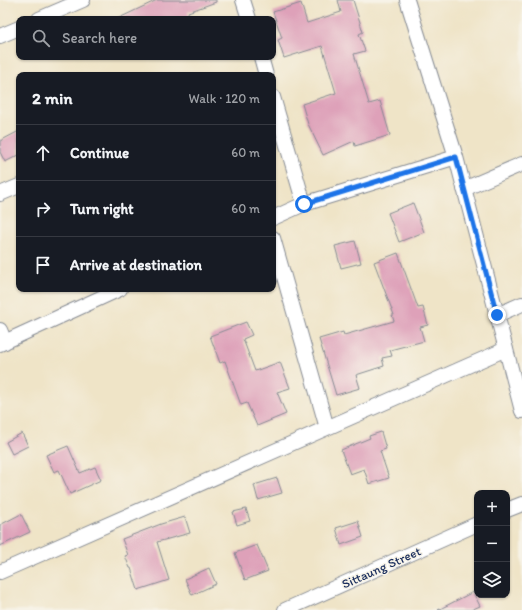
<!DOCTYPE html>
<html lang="en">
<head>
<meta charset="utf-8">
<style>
  :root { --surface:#171b24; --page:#20242c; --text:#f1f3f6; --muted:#9ea1a6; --line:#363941 }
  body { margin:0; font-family:Itim,sans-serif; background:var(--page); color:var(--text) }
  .controls { position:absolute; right:12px; bottom:12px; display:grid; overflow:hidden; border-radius:8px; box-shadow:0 1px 3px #0004 }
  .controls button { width:36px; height:36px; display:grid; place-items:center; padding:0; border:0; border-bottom:1px solid var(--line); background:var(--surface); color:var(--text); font:20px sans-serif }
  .stop { position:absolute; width:12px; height:12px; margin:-9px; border:3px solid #1a73e8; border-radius:50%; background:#fff }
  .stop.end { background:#1a73e8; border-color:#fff; box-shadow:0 1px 4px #0008 }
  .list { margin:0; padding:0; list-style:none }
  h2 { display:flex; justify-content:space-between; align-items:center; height:52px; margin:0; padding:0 16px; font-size:17px }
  h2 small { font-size:13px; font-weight:400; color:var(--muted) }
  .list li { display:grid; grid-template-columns:26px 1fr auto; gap:12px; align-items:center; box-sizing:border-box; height:56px; padding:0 16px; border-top:1px solid var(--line) }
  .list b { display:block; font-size:15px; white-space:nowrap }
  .list em { font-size:13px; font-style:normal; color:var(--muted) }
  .icon { flex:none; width:22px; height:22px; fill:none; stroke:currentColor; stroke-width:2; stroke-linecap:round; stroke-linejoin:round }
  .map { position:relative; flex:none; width:522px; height:610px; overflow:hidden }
  .search { position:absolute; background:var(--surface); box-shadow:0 1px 3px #0004; left:16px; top:16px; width:260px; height:44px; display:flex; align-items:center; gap:10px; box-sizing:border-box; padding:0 14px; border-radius:8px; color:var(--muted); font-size:15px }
  .panel { position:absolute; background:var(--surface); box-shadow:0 1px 3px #0004; left:16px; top:72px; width:260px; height:220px; border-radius:8px }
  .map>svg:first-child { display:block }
  .building { fill:#dea1b9 }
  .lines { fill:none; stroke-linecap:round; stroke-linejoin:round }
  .minor-casing { stroke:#858a92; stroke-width:16 }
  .minor { stroke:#fff; stroke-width:14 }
  .route { stroke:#1a73e8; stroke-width:5 }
  .labels { text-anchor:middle; stroke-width:3; stroke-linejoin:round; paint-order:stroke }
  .street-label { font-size:13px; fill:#1b2f5e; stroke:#f7f3e8 }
</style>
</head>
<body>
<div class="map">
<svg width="522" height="610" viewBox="0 0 522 610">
  <rect width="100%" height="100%" fill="#f7f3e8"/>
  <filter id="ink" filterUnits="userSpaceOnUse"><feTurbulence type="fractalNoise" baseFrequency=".025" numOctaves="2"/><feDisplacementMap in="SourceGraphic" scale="8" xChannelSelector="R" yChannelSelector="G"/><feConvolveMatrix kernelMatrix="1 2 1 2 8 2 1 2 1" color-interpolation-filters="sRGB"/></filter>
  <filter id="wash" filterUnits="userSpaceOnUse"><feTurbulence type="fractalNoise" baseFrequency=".012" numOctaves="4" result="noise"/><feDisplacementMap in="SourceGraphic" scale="16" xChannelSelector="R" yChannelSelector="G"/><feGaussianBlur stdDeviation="0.9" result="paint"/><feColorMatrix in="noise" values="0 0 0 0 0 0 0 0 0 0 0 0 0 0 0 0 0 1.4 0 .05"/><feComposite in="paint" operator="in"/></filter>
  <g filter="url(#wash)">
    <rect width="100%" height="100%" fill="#efe4c7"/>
    <g id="blocks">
      <path class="building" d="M157,0H216V2L188,12L190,19H117Z
        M338,0H353L363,32L359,34L365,51L354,54L369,104L380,101L390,135L355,146L354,141L323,155L308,124L302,104L336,93L322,46L284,58L278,40L282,38L273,12L301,3L307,23L341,12Z
        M19,131V155L5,162L0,152V141Z
        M413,203L424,232L399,242L388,213Z
        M355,241L361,263L341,268L335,246Z
        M398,253L418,308L423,307L428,325L420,327L424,341L390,350L392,356L382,358L384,366L356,375L360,388L336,395L319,339L343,332L344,335L394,321L392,315H394L374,262Z
        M246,322L252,335L243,339L255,371L280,362L290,388L277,392L286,414L257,426L247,403L241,405L225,361L220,363L210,336Z
        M381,432L386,449L380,451L389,478L369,484L364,469L350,474L341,450L370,438L369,436Z
        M22,433L28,446L12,454L6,442Z
        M68,446L80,473L95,467L101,480L70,494L59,470L54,472L46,455Z
        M277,478L282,493L258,500L254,485Z
        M246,509L250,521L237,525L233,512Z
        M21,514L30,532L0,546V525Z
        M185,517L190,533L157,542L169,580L138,590L131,568H130L125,556L128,555L122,539L161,524Z
        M358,521L363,537L341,545L336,528Z
        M257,545L268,571L245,580L235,553Z
        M209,568L216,584L192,595L185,579Z
        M473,592L480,606L471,610H438Z"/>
    </g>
  </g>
  <g filter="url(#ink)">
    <use href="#blocks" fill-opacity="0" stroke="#858a92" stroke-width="1"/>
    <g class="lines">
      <defs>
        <path id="minor" d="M243,0L249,19
          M407,0L456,157L522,411
          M39,19L83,0
          M0,36L19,28
          M261,57L266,75
          M273,97L304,204
          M464,189L522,164
          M0,194L19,186
          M273,218L304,204L456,157
          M273,238L327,428
          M497,315L522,304
          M0,330L5,342
          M0,344L120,289
          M507,510L522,504
          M0,572L506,349
          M285,610L477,524"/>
      </defs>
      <use href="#minor" class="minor-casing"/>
      <use href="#minor" class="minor"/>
    </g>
  </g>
  <g class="lines" filter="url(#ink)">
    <path class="route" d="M304,204L456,157L497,315"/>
  </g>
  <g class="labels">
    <g class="street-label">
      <text transform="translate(381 567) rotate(-24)" y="5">Sittaung Street</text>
    </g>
  </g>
</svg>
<div class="controls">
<button>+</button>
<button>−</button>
<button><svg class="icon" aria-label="layers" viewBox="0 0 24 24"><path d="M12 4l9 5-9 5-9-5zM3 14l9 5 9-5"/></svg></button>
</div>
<div class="stop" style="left:304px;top:204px"></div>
<div class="stop end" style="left:497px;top:315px"></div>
<div class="search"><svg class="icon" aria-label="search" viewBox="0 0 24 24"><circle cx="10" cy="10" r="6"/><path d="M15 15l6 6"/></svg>Search here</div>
<section class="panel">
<h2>2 min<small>Walk · 120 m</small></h2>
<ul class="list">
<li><svg class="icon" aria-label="ahead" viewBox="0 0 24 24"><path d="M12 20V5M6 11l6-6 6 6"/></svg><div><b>Continue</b></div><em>60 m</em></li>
<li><svg class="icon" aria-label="right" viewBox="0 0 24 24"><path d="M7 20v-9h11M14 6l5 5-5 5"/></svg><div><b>Turn right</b></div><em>60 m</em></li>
<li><svg class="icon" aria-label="arrive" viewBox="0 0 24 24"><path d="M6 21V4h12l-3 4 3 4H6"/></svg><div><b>Arrive at destination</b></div></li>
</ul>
</section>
</div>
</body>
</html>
